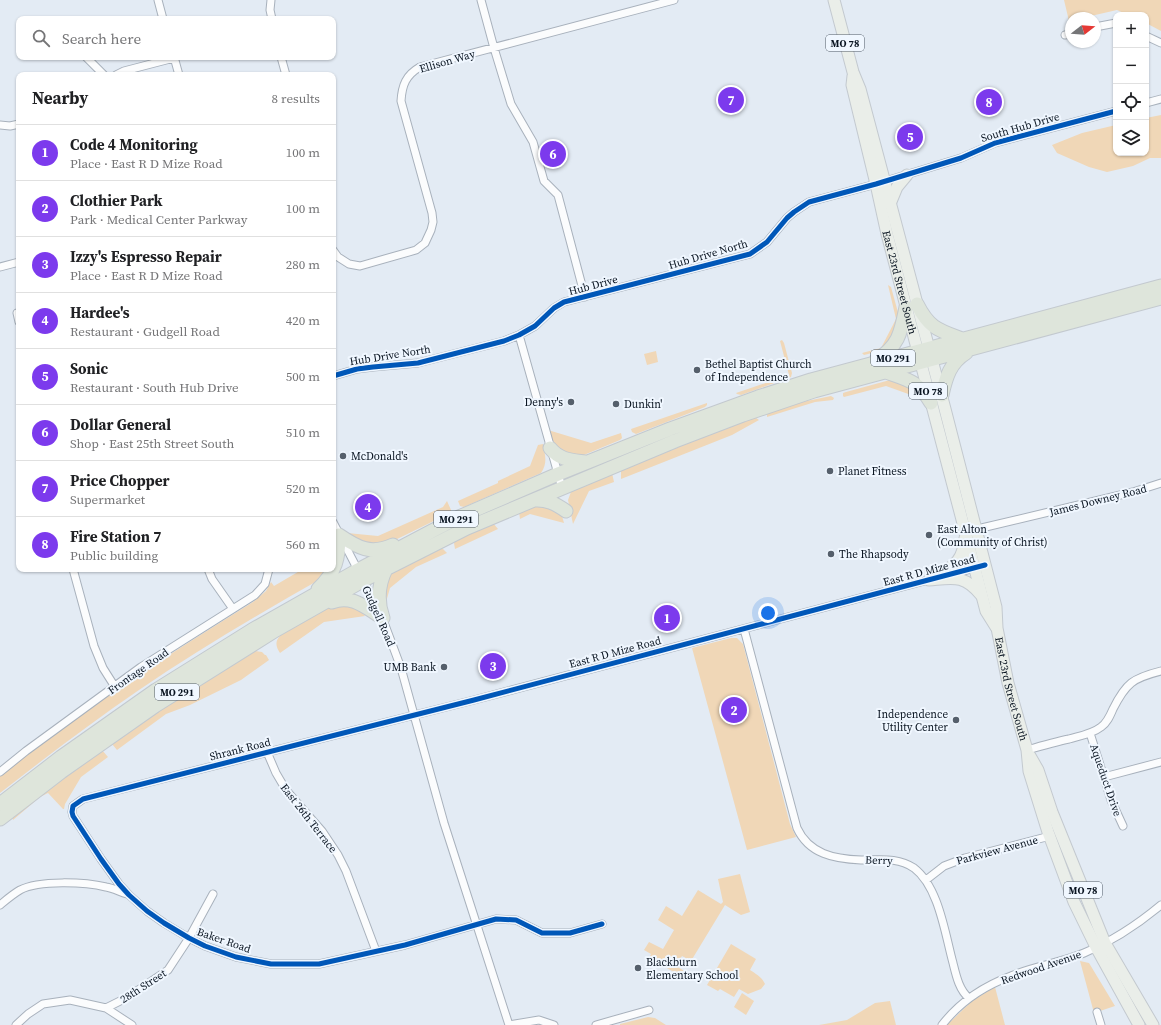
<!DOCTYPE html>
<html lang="en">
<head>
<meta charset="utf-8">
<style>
  :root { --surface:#fff; --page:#f6f6f6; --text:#202124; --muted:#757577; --line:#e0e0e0; --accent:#7c3aed }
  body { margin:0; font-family:"Source Serif 4",serif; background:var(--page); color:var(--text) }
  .controls { position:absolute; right:12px; top:12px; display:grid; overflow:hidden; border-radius:8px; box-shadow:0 1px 3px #0004 }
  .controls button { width:36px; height:36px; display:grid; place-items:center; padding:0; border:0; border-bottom:1px solid var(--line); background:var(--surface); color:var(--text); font:20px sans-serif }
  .compass { position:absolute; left:1065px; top:12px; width:36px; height:36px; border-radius:50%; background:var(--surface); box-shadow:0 1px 3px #0004; rotate:73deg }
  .you { position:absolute; left:768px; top:613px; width:14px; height:14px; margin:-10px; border:3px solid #fff; border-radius:50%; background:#1a73e8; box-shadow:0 0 0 6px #1a73e833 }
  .badge { display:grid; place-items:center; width:26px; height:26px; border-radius:50%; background:var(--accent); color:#fff; font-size:13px; font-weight:700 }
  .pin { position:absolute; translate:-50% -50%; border:2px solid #fff; box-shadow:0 1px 4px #0006 }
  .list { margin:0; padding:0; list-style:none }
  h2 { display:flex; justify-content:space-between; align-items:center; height:52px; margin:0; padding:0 16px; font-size:17px }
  h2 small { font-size:13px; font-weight:400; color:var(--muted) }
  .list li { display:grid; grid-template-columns:26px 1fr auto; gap:12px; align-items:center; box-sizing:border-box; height:56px; padding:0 16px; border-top:1px solid var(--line) }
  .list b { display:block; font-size:15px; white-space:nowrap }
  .list p { margin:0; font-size:13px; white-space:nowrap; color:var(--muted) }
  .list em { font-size:13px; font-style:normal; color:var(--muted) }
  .icon { flex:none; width:22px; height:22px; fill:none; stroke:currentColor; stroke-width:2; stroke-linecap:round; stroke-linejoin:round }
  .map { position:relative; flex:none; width:1161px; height:1025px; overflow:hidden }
  .search { position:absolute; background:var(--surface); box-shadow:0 1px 3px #0004; left:16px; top:16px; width:320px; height:44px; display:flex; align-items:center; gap:10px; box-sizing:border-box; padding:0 14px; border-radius:8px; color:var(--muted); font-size:15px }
  .panel { position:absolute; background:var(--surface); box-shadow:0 1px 3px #0004; left:16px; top:72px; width:320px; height:500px; border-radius:8px }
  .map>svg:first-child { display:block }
  .green { fill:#f0d7b7 }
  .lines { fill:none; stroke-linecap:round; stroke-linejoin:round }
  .street-casing { stroke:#a8b1bc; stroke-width:9 }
  .primary-casing { stroke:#c3c9cf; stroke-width:13 }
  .highway-casing { stroke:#c3c9cf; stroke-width:15 }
  .street { stroke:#fbfcfd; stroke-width:7 }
  .primary { stroke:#eaeee9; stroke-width:11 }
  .highway { stroke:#dee5db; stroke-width:13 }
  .cycleway-casing { stroke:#f0f7ff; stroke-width:8 }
  .cycleway { stroke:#0057b8; stroke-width:5 }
  .poi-dot { fill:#555f6b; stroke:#f0f7ff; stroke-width:1.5 }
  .labels { text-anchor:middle; stroke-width:4; stroke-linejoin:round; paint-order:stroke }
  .shield { fill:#f0f7ff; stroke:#4e5864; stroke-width:1 }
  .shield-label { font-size:10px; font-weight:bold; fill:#091421 }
  .street-label { font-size:11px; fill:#091421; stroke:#f0f7ff }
  .poi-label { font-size:11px; fill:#091421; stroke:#f0f7ff; text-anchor:start }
</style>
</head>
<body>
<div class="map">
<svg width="1161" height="1025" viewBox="0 0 1161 1025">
  <rect width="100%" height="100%" fill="#e3ebf4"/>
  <path class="green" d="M1064,0H1161V31L1146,23V15H1128L1117,10L1082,18H1071V21H1069Z
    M1161,115V158H1150L1133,166L1107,172L1089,167L1057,153L1052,145L1082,133L1116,125V153H1146V118Z
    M888,285L891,287L899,316V331L880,351L864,355L862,353L881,348L896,319Z
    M782,340L784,343L792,373L791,377L741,395L737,394L736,393L789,375L780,341Z
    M656,351L658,362L647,365L644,354Z
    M890,380C907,378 913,389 925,400L886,386L844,397L843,396V393L846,392Z
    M831,396L834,398L833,400L815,402L767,417V413L802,402Z
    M707,403V405L705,407L636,434L632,432L631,429Z
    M755,417L759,420L732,435L621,479V469Z
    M548,430L591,443L621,433L622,438L620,440L579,457L554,448Z
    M543,444C545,455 548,463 541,473L464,507L460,506L458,501L498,483V481L530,466L538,445Z
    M612,473L614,482L589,491L573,524L568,500L572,489Z
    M447,501L451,510L450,513L385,545L369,547L347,533L378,536L443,507Z
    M544,504L562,516L564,523L530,514L520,519L519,512Z
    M493,523L498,529L455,549L454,543L457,539Z
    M439,548L443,549L447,553L416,567L390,588L386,602L384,580L386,576Z
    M303,569H330L326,576C262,612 199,649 139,690C91,723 46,757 0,793V775C80,711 166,656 253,602L266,591L271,582L274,586Z
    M338,602L361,611L365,616L324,622L280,653C276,647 275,642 279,637C288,624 323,610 338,602Z
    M731,638H737L743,644L790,824L796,837L747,850L692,648Z
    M255,651L262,652L265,655H266L269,660L241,680L190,705L166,714L117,750L112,744L172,699L193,690Z
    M102,750L108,757L81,777L65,804L64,809H63L48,793L40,797L13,820L12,817Z
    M740,874L750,912L741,915L725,905L691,961L682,956L676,966L691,975L688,980L649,958L651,954L644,950L649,942L663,949L674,930L658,920L666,906L682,916L698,890L721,904L723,902L718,879Z
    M731,944L756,959L750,970C756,974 762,977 765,984L761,989L748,994L739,989L734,997L720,989L718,991L707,985Z
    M1080,961L1089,963L1115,1006L1094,1013Z
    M995,987L1005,1025H947L972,1001Z
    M742,993L754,1001L746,1015L734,1007Z
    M890,1001L896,1025H819L847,1020L875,1003Z
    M648,1017L655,1018L666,1025H620V1024Z"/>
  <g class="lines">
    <defs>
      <path id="street" d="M158,0L163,19
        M271,0L270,10L272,19
        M481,0L494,48L511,104L533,142L544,181L558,195L585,297
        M1095,27L1116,23
        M1065,35L1071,34
        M1146,36L1161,43
        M86,57L104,75
        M174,57L179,75
        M281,57L286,75
        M116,75L124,71L174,58
        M1146,103L1161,99
        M0,125L10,126L19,124
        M333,250L338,257L349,264L360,266L416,250L425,243L431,230L433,222L432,213L401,101C402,85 406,75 420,67L674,0
        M0,267L19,262
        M17,313L19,322
        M519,335L562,488
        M333,376L357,369L373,367L418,363L504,341L519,335L535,326L554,308L564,302L750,254L767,242L787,218L794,212L809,202L876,184L961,158L995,143L1116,111
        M333,522L376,605
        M973,530L1133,492L1161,483
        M73,569L94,646L103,668L115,687
        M208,569L212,579L233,609
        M946,576L978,567
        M382,617L401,668L444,823L509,1025
        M744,629L797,828C809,854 834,859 861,860C880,860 898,857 914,868C939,887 945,934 953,963C956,975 959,990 969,998
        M1090,733L1111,800L1123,826
        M1027,750C1041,746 1055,742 1069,739C1080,736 1092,734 1101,727C1107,723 1110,716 1113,709C1126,683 1133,678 1161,671
        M267,752L276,773L286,790L322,831L338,855L346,871L376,951
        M0,772L26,751L141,667L255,595L265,584L269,569
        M1104,777L1161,762
        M926,880L944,866L965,858L1050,836
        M0,905C6,900 13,894 20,890C39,880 85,882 106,887C113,888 120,892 127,894
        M602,924L570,933H542L516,920L496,919L405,945L319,964H271L236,957L205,946L189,938L164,923L147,911L129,895L119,884L101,859L73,816L72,812L73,806L83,799L474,700L932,579
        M106,1008L128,997L168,970L189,938L213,894
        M1097,1012L1101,1025
        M16,1025L28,1014L43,1004L70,1000L106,1008L132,1025
        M509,1025L539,1020L554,1025
        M596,1025L649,1010
        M942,1025C959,1003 984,986 1011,976C1034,966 1060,963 1084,953C1113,941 1137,925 1161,905"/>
      <g id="primary">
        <path id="s1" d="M834,0L853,72L860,89L945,409L996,607L997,628L1008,683L1027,750L1029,771L1048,832L1074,902L1096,947L1139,1025"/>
        <path id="s2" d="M853,76L852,85L876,184L887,234L986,611L996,627"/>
        <path d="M890,204L897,187L907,175"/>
        <path d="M935,578C953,566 963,562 965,538"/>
        <path d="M929,580C953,578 964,574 981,595"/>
        <path d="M1030,756L1038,770L1052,812L1105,943L1153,1025"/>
      </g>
      <path id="highway" d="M917,304C929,328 938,330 962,339
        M876,360C899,346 901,332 906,307
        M886,372C909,380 918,381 931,403
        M942,395C946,377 950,363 966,353
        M550,448C560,460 570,460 585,462
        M534,500C547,499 556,504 566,511
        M339,535C358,548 371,555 393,545
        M318,589C336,572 339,558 339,535
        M332,602C352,594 366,608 383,618
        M383,618C377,601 378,585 386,569
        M0,804L61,757L156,690L252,630L358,570L432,531L459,517L558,474L670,429L758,397L811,380L1161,286
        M0,819L61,772L155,706L276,630L364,580L467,528L675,441L743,415L814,391L1161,298"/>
    </defs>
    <use href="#street" class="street-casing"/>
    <use href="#primary" class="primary-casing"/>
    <use href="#highway" class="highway-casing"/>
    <use href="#street" class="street"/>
    <use href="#primary" class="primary"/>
    <use href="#highway" class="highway"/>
    <defs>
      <path id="cycleway" d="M333,376L357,369L373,367L418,363L504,341L519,335L535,326L554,308L564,302L750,254L767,242L787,218L794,212L809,202L876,184L961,158L995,143L1116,111
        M602,924L570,933H542L516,920L496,919L405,945L319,964H271L236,957L205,946L189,938L164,923L147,911L129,895L119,884L101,859L73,816L72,812L73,806L83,799L474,700L985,565"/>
    </defs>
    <use href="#cycleway" class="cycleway-casing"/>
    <use href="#cycleway" class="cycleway"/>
  </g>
  <g class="poi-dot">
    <circle cx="697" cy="370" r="4"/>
    <circle cx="571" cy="402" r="4"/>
    <circle cx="616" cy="404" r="4"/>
    <circle cx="343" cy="456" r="4"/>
    <circle cx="830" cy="471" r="4"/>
    <circle cx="929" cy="535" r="4"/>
    <circle cx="831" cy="554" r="4"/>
    <circle cx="444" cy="667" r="4"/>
    <circle cx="956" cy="720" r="4"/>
    <circle cx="638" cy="968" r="4"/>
  </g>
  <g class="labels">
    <g class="shield">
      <rect x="826" y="35" width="38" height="16" rx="3"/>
      <rect x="871" y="350" width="44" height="16" rx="3"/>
      <rect x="909" y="383" width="38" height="16" rx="3"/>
      <rect x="434" y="511" width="44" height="16" rx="3"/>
      <rect x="155" y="684" width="44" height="16" rx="3"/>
      <rect x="1064" y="882" width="38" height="16" rx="3"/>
    </g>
    <g class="shield-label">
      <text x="845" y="47">MO 78</text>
      <text x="893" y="362">MO 291</text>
      <text x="928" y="395">MO 78</text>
      <text x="456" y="523">MO 291</text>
      <text x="177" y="696">MO 291</text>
      <text x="1083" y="894">MO 78</text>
    </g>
    <g class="street-label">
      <text transform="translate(447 61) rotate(-16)" y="4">Ellison Way</text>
      <text transform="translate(1020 127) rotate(-16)" y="4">South Hub Drive</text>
      <text transform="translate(708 254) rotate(-16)" y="4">Hub Drive North</text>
      <text dy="4" stroke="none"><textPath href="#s2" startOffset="212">East 23rd Street South</textPath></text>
      <text transform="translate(593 285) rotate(-15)" y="4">Hub Drive</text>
      <text transform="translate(390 355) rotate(-9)" y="4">Hub Drive North</text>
      <text transform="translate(1098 500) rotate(-14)" y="4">James Downey Road</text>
      <text transform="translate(929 570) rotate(-15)" y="4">East R D Mize Road</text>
      <text transform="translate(379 616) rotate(66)" y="4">Gudgell Road</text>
      <text transform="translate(615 652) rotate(-15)" y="4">East R D Mize Road</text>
      <text transform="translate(138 671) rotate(-35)" y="4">Frontage Road</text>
      <text dy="4" stroke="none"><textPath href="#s1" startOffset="712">East 23rd Street South</textPath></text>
      <text transform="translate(240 749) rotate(-14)" y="4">Shrank Road</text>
      <text transform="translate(1106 780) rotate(71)" y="4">Aqueduct Drive</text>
      <text transform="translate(309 818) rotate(52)" y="4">East 26th Terrace</text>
      <text transform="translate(997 850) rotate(-15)" y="4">Parkview Avenue</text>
      <text transform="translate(879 860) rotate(2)" y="4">Berry</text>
      <text transform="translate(224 940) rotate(19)" y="4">Baker Road</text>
      <text transform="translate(1041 967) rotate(-19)" y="4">Redwood Avenue</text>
      <text transform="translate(143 986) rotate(-33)" y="4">28th Street</text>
    </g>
    <g class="poi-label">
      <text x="705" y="368">Bethel Baptist Church<tspan x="705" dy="13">of Independence</tspan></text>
      <text x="563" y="406" text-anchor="end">Denny's</text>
      <text x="624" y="408">Dunkin'</text>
      <text x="351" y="460">McDonald's</text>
      <text x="838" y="475">Planet Fitness</text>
      <text x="937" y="533">East Alton<tspan x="937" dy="13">(Community of Christ)</tspan></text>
      <text x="839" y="558">The Rhapsody</text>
      <text x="436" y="671" text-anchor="end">UMB Bank</text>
      <text x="948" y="718" text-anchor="end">Independence<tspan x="948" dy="13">Utility Center</tspan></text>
      <text x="646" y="966">Blackburn<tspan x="646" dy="13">Elementary School</tspan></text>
    </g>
  </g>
</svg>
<div class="controls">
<button>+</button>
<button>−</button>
<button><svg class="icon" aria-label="locate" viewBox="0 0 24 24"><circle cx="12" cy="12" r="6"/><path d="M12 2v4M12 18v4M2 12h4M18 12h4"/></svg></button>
<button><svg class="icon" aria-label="layers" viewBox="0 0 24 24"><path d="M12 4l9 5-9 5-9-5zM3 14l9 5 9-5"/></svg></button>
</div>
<svg class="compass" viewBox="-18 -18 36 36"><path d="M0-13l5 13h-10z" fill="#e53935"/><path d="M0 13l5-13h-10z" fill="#757577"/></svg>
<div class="you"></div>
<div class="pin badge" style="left:667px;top:618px">1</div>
<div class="pin badge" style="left:734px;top:710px">2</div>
<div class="pin badge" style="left:493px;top:666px">3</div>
<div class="pin badge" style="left:368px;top:507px">4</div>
<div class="pin badge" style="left:910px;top:137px">5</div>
<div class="pin badge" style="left:553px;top:154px">6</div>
<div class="pin badge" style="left:731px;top:100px">7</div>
<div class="pin badge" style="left:989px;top:102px">8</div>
<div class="search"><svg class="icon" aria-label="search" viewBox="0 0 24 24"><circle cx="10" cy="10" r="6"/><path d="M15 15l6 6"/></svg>Search here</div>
<section class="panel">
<h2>Nearby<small>8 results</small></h2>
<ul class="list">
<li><span class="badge">1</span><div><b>Code 4 Monitoring</b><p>Place · East R D Mize Road</p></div><em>100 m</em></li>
<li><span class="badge">2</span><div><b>Clothier Park</b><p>Park · Medical Center Parkway</p></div><em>100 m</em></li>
<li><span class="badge">3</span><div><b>Izzy's Espresso Repair</b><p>Place · East R D Mize Road</p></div><em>280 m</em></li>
<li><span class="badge">4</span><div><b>Hardee's</b><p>Restaurant · Gudgell Road</p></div><em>420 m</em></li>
<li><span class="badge">5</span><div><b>Sonic</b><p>Restaurant · South Hub Drive</p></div><em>500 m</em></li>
<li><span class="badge">6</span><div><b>Dollar General</b><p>Shop · East 25th Street South</p></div><em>510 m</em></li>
<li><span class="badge">7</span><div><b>Price Chopper</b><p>Supermarket</p></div><em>520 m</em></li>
<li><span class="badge">8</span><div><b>Fire Station 7</b><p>Public building</p></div><em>560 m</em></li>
</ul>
</section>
</div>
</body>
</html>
